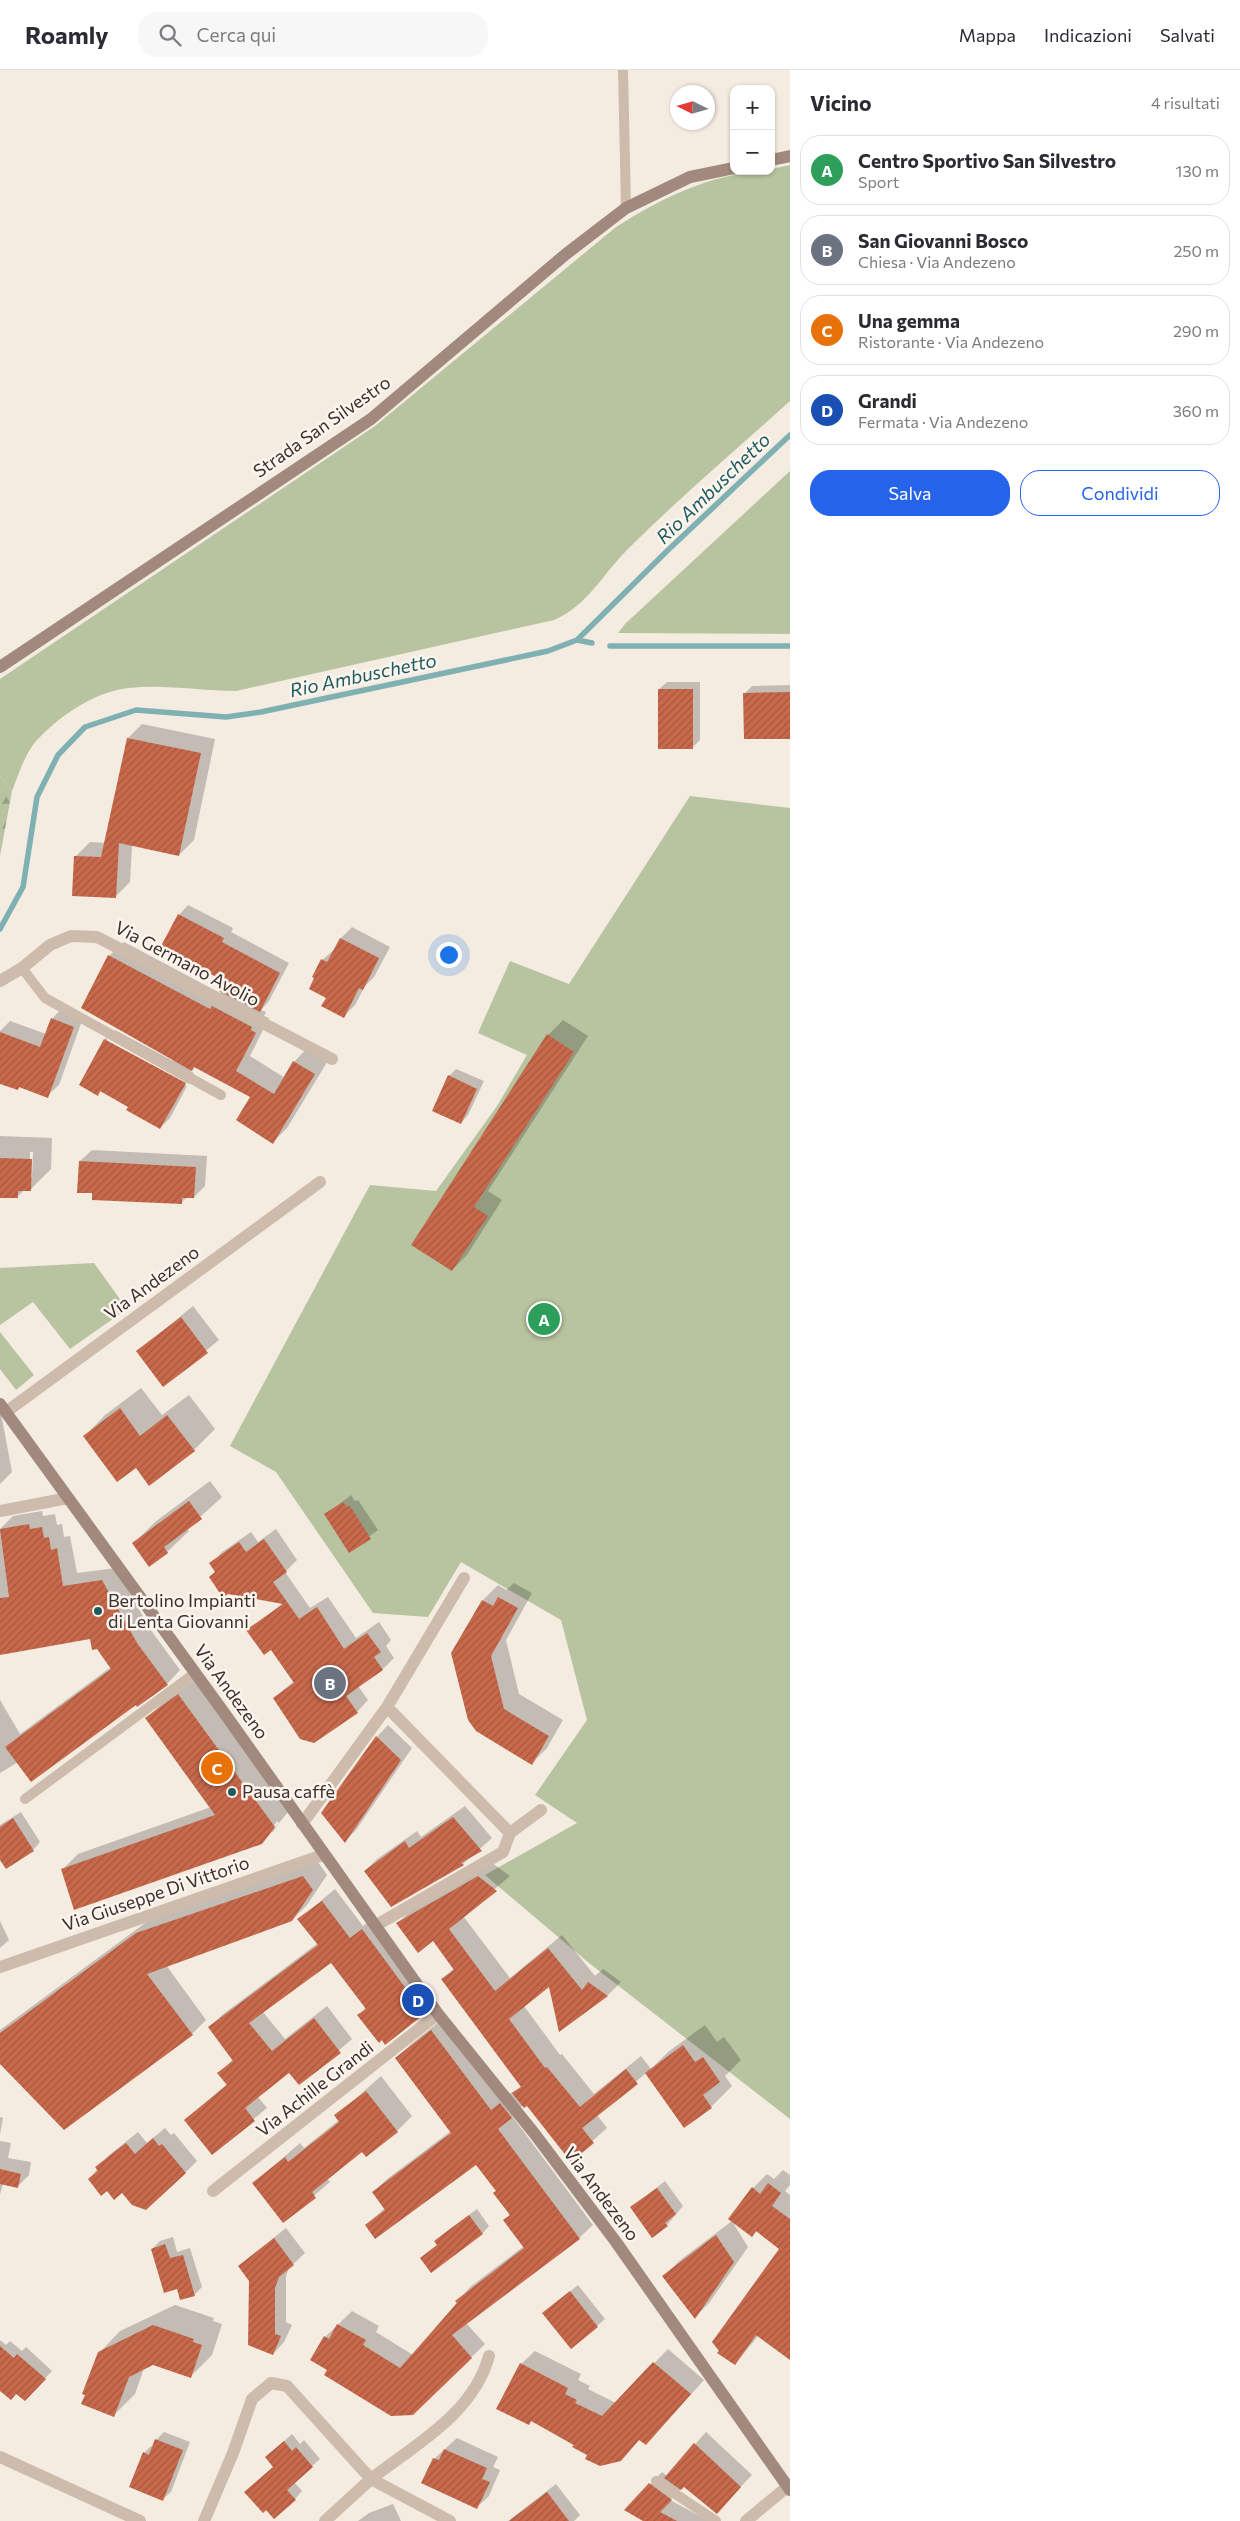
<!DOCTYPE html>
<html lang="it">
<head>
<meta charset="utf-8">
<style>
  :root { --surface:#fff; --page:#f7f7f7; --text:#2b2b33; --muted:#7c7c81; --line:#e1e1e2; --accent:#2563eb }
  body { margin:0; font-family:Commissioner,sans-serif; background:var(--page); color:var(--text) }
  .controls { position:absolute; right:15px; top:15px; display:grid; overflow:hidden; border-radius:10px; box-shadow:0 1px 4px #0004 }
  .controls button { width:45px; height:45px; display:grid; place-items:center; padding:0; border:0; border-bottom:1px solid var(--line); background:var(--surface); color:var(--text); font:25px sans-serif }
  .compass { position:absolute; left:670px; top:15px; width:45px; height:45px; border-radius:50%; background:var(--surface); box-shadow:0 1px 4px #0004; rotate:275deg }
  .you { position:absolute; left:448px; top:884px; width:18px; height:18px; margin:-12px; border:4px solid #fff; border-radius:50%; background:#1a73e8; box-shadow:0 0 0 8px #1a73e833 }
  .badge { display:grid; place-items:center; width:32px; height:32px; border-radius:50%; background:var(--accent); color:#fff; font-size:16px; font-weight:700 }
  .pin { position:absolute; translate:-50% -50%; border:2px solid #fff; box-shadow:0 1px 5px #0006 }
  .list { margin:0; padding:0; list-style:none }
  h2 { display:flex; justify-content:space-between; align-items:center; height:65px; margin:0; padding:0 20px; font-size:21px }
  h2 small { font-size:16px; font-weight:400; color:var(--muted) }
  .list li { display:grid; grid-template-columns:32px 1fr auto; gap:15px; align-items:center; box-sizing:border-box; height:70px; margin:0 10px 10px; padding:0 10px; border:1px solid var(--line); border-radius:20px }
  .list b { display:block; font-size:19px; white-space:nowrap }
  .list p { margin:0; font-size:16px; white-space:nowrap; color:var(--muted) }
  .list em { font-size:16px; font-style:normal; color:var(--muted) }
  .actions { display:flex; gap:10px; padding:15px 20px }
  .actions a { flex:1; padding:11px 0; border:1px solid var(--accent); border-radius:20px; text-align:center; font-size:18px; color:var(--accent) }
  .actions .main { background:var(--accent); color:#fff }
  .icon { flex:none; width:28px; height:28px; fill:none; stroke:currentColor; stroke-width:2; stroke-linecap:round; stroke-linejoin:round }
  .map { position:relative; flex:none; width:790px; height:2451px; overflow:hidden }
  header { display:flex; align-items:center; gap:30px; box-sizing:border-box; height:70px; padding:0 25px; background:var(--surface); border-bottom:1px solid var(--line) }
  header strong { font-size:24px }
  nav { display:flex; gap:28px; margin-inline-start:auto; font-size:18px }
  .search { width:350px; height:45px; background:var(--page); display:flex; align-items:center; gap:12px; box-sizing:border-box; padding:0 18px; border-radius:20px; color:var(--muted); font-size:19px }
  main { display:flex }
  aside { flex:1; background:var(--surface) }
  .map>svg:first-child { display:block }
  .green { fill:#b8c4a0 }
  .forest { fill:url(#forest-firs) }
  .shadow { fill:#0003; fill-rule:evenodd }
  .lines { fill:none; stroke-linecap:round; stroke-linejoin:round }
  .stream { stroke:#7fb0b2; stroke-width:5.5 }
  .building { fill:url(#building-hatch) }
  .lane { stroke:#cdbbac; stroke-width:10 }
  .street { stroke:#cdbbac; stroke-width:12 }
  .secondary { stroke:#a18a7d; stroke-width:12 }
  .poi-dot { fill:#1f5a5e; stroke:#fbf5ee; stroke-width:2 }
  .labels { text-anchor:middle; stroke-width:5; stroke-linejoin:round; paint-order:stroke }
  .street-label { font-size:18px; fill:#3b302b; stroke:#fbf5ee }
  .poi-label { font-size:18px; fill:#3b302b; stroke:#fbf5ee; text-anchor:start }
  .water-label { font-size:19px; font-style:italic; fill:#1f5a5e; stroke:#fbf5ee }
</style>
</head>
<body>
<header>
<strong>Roamly</strong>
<div class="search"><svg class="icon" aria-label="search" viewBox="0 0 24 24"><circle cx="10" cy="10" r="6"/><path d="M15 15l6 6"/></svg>Cerca qui</div>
<nav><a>Mappa</a><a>Indicazioni</a><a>Salvati</a></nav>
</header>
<main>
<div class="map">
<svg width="790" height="2451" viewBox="0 0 790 2451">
  <defs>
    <pattern id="forest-firs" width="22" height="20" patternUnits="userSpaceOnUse" patternTransform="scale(1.25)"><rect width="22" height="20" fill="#b8c4a0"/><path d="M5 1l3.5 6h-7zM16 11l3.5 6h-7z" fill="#97a083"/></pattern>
    <pattern id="building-hatch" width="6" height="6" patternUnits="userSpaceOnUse" patternTransform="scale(1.25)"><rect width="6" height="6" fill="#c8694b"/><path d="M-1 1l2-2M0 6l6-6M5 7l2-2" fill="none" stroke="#a4573f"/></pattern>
  </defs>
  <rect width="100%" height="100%" fill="#f4ebe1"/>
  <path class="green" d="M790,95V331C736,380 679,428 627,480C603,504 587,536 554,550L236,621C200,621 165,614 129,618C97,621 62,644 40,667C26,680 19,703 12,721L0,706V609L375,356L616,157C661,128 716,101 771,101V99Z
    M790,401V564L618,563L625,554Z
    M690,726L790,738V2049L589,1893L485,1805L577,1753L535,1725L587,1650L561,1550L461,1492L428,1547L373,1543L276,1402L230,1376L370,1115L436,1121L497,1036L527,985L478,963L510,891L569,914Z
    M94,1193L127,1239L70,1279L33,1232L0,1255V1198Z
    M0,1262L34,1305L16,1320L0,1299Z"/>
  <path class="forest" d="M0,706L12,721L0,786Z"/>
  <path class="shadow" d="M667,612H700V670L692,678L659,619Z
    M790,615V668L745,623L752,616Z
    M142,654L215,669L194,770L179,785L132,775L130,812L115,827L75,787L90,772L106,773L128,668Z
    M188,835L233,858L231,862L289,893L269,931L261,940L266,942L264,946L269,948L250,986L285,1008L294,992L308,977L329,989L287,1058L273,1072L252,1026L195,996L190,1001L194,1003L189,1014L107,968V971L187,1016L170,1048L160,1058L130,1036L101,1021L98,1024L80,1015L105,969L115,960L173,991L174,989L109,886L124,872L220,923L226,911L179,845Z
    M352,857L390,877L374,907L365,916L355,935L343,947L327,927L322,890L335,879L341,868Z
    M63,937L84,945L59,1015L47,1026L0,1011V961L10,951L46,964L52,949Z
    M563,950L588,966L488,1121L502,1130L467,1185L452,1200L413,1174L548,965Z
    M456,999L484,1011L468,1045L461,1053L449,1006Z
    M0,1066L52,1068L51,1099L30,1120H24L17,1127L0,1126ZM30,1082H33L32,1107H30Z
    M92,1080L207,1086L205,1116L194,1127H187L181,1133L93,1122L80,1091Z
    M193,1236L219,1270L164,1315L138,1281Z
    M141,1318L162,1345L189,1325L215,1359L194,1380L136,1396L84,1367L105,1345Z
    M0,1338L12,1402L0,1414Z
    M210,1411L222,1427L187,1459L189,1461L167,1482L134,1473L155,1452Z
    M351,1425L355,1431L358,1430L378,1460L349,1481L325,1445Z
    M42,1441L43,1446L55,1444L57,1455L62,1454L64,1467L70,1466L77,1503L116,1498L150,1559L180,1600L167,1614L136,1633L18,1692L0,1703V1630L20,1664L111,1597L91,1568L0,1584V1459L13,1446Z
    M276,1459L297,1490L285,1502L310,1538L328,1527L356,1568L379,1552L391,1570L386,1576L394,1588L383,1599L358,1616L368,1630L357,1642L274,1628L294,1611L272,1578L248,1561L283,1533L216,1502L211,1494L222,1482L251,1462L258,1472Z
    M514,1513L532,1523L506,1570L519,1624L563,1650L547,1678L532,1693L477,1660L483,1530L498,1515L506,1520Z
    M194,1610L289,1741L262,1773L63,1799L78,1784L211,1737L147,1648L162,1633ZM277,1751L279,1753L273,1762H270Z
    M388,1655L412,1678L356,1760L345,1771L323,1743L377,1667Z
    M465,1736L492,1768L463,1794L391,1836L365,1801L377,1789L417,1761L421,1767Z
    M21,1742L40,1772L33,1780L0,1788V1755Z
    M318,1792L327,1805L307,1835L292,1850L166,1895L206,1950L192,1964L0,1993V1960L152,1848Z
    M492,1793L510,1806L463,1846L510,1908L562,1865L595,1906L603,1899L621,1912L608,1925L560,1960L550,1914L524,1936L560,1985L562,1984L594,2024L641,1986L651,1999L668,1982L705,1955L717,1972L724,1967L741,1990L725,2006L732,2016L711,2037L646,2003L597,2045L607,2058L571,2090L527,2034L523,2035L512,2046L593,2155L579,2168L466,2253L485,2274L413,2344L329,2299L325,2267L352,2241L379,2256L376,2262L413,2285L470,2217L524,2176L498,2121L476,2093L366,2155L385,2138L374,2122L387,2109L451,2061L397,1988L410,1975L445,1947L505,2027L522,2016L443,1909L454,1898L433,1870L398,1853L412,1839Z
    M335,1819L363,1856L374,1847L433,1926L430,1929L433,1933L421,1946L359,1945L366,1937L331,1891L263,1942L285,1969L327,1936L352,1969L300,2014L290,2001L258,2027L267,2038L212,2084L185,2050L227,2014L219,2003L233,1989L209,1958L222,1945L318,1873L299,1849Z
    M0,1851L9,1870L0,1878Z
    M381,2006L412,2046L397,2061L362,2080L327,2108L330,2112L284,2151L254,2113L300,2073L304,2078L339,2050L336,2046Z
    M0,2047L3,2048L0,2064Z
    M165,2058L171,2065L174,2063L197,2091L185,2103L122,2121L107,2119L89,2109L108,2086L138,2062L147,2073Z
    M0,2071L11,2073L8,2088L31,2092L29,2105L17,2117L3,2114L0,2125Z
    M783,2100L790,2105V2115L785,2121L790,2125V2287L759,2265L735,2294L781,2179L757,2161L752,2166L732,2151L748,2177L709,2233L695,2247L664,2206L679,2191L732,2151L753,2118L767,2104L774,2109Z
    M665,2111L683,2136L667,2155L632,2137Z
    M477,2139L489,2156L482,2164L422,2188L438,2174L436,2171L443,2164Z
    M286,2158L305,2183L289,2198L286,2206V2252L292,2255L284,2272L273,2284L251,2211L239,2196Z
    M173,2167L177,2182L190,2178L202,2217L194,2225L178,2218L152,2179L160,2171Z
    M578,2215L605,2249L597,2256L544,2243Z
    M175,2235L214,2248L213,2251L222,2254L212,2285L191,2306L153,2294L144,2298L135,2324L114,2345L99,2283L120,2261Z
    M0,2270L6,2275L10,2271L22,2281L26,2277L52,2301L32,2322L0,2320Z
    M668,2279L704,2310L659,2360L640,2369L620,2390L589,2385L532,2350L529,2354L521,2294L535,2281L581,2304L578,2310L590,2316L588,2319L616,2333Z
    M164,2362L190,2372L171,2422L163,2429L144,2383L151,2376L154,2377L156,2370Z
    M706,2362L752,2405L728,2430L684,2416L670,2430L709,2451H646L626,2440L662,2402L667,2406Z
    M292,2364L300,2374L304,2370L320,2389L294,2412L302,2421L295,2429L254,2414L274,2397V2380Z
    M457,2368L498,2387L493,2397L500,2400L489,2426L477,2437L434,2389Z
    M556,2414L580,2445L574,2451H508Z
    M393,2434L401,2451H358L369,2443Z"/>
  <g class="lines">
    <path class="stream" d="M577,570L592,573
      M610,576H790
      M0,859L23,817L37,727L58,685L85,657L136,640L226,647L261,642L548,581L577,570L668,480L790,365"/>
  </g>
  <path class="building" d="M658,619H693V679H658Z
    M790,622V669H744L743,623Z
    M127,668L201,683L179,786L119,773L116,828L72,826L74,786L101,787Z
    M178,844L224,868L222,872L280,903L260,942L219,921L224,911L160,878Z
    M340,868L379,888L363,920L359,918L344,948L321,936L326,928L309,919L314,908L312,907L321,889L327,892Z
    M108,885L210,939L212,936L252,957L251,960L256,963L236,1001L274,1024L293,991L315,1004L273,1074L236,1050L250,1027L194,997L192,1001L81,938Z
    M51,948L74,957L48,1028L19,1017L18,1020L0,1014V962L40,977Z
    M547,964L574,982L474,1137L488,1146L452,1201L411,1175Z
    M104,969L186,1013L160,1059L126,1040L128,1037L100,1021L98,1026L79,1015Z
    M448,1005L477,1019L461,1054L432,1041Z
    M0,1088L32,1089L31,1121H18V1128H0Z
    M79,1091L196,1097L194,1128H182V1134L92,1130V1123H77Z
    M181,1247L208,1283L163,1317L136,1281Z
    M120,1338L140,1366L167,1345L195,1381L149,1416L136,1398L117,1412L83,1366Z
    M189,1431L202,1449L164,1477L168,1483L149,1497L132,1473Z
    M343,1432L347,1437L350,1436L371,1469L349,1483L324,1444Z
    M29,1454L30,1459L42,1457L44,1468L49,1467L51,1480L57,1478L63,1516L102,1510L137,1573L168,1615L137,1637L136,1635L31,1712L5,1677L111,1599L97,1579L92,1580L90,1569L0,1585V1528L9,1527L0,1459Z
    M264,1469L287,1502L273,1512L299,1549L317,1537L344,1579L367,1563L381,1582L374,1587L383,1600L346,1626L358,1643L314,1673L300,1669L273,1628L294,1613L271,1580L264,1585L246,1560L283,1534L228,1524L223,1528L209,1507L215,1502L209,1493L239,1472L246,1482Z
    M498,1527L518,1538L491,1586L504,1639L549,1666L532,1695L476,1661L468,1650L451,1583L482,1530L493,1536Z
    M178,1624L275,1757L262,1774L74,1840L61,1799L215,1745L145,1648Z
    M376,1666L401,1690L345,1773L321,1743Z
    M453,1747L482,1781L461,1793L464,1795L391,1837L364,1801L405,1771L409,1778Z
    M13,1748L34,1781L6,1799L0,1790V1757Z
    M303,1806L313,1820L292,1851L147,1904L193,1965L64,2060L0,1994V1963L136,1863Z
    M478,1806L497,1821L449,1859L495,1921L548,1878L582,1920L588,1912L608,1926L559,1962L549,1917L509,1949L545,1998L547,1997L580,2037L626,1999L638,2014L582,2058L594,2073L571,2092L527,2036L524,2038L512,2023L521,2017L441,1909L454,1900L433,1871L418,1883L396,1853Z
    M322,1831L350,1868L362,1859L421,1939L418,1942L422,1946L385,1975L382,1970L379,1973L357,1945L366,1939L331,1893L249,1953L272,1981L314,1948L341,1983L299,2015L289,2003L245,2038L255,2051L212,2085L184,2050L227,2015L217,2003L233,1991L208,1957L318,1875L297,1849Z
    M431,1960L491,2040L500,2033L512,2048L498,2059L580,2169L452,2265L472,2288L413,2345L391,2346L324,2305L327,2300L310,2290L324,2266L329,2269L337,2254L366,2270L363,2275L400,2298L457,2233L455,2231L524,2178L503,2150L510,2145L493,2123L496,2121L476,2095L375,2169L365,2155L385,2140L372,2122L451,2063L395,1988Z
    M683,1975L695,1992L703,1987L720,2012L703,2025L712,2038L684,2058L645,2003Z
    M366,2021L398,2062L366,2087L362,2082L312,2122L316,2128L283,2153L252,2113L285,2087L288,2092L339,2052L334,2045Z
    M153,2068L159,2076L162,2074L186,2103L146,2140L132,2135L122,2123L114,2130L107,2121L101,2126L88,2109L98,2101L95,2097L126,2073L135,2084Z
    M0,2099L21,2104L18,2118L0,2114Z
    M768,2113L781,2123L772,2136L790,2149V2290L756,2265L735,2295L717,2283L719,2281L712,2272L779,2179L756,2161L752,2167L728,2149L752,2117L760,2124Z
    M657,2118L676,2144L665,2153L668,2156L652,2168L630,2137Z
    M469,2145L483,2164L431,2203L420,2188L437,2175L434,2171Z
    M716,2165L734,2192L695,2249L662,2206Z
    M274,2168L294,2195L279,2207L275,2218V2264L281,2266L273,2285L248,2275L249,2211L238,2196Z
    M165,2174L170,2188L183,2185L195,2226L180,2230L177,2219L164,2223L151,2179Z
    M570,2221L598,2257L571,2279L542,2243Z
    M153,2255L194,2269L193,2272L202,2275L191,2308L153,2295L129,2307L114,2347L81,2334L85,2325L82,2324L98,2282Z
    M0,2276L14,2288L17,2284L46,2309L25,2331L16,2324L11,2330L0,2321Z
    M653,2292L691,2324L646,2375L639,2370L621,2391L600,2396L585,2389L587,2385L572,2377L574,2375L531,2351L529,2355L496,2339L520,2293L568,2318L565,2324L577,2330L575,2333L602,2346Z
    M155,2369L183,2380L163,2431L129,2417L143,2382L149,2385Z
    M284,2371L292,2381L296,2377L313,2397L287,2420L296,2430L274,2449L266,2440L263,2443L244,2422L273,2397L265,2387Z
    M694,2373L741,2417L717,2444L684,2417L681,2420L664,2408Z
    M444,2379L487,2398L482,2409L490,2412L477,2439L421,2413L433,2388L439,2390Z
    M649,2413L672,2430L660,2442L677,2451H643L624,2440Z
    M547,2422L569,2451H509Z"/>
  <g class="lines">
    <path class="lane" d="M623,0L626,138
      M22,898L45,928L221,1025
      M25,1729L195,1603
      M656,2411L716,2451"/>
    <path class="street" d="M0,911L22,898L50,875L71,866L97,867L332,989
      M6,1342L320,1112
      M0,1441L68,1428
      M387,1637L464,1508
      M302,1754L387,1637L510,1763L503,1782L375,1856
      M510,1763L541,1740
      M0,1897L323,1785
      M213,2121L438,1944
      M0,2387L140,2451
      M204,2451L233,2383L252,2329L271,2313L287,2316L371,2409L325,2451
      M450,2451L371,2409C416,2374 473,2344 489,2286
      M746,2451L787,2417"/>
    <path class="secondary" d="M771,90L790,86
      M0,597L371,349L566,184L626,138L690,107L734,98
      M0,1334L225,1644L438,1944L534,2063L616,2172L790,2420"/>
  </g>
  <g class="poi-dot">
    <circle cx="98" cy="1541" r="5"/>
    <circle cx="232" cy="1722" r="5"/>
  </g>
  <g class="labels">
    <g class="street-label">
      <text transform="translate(322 357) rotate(-35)" y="6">Strada San Silvestro</text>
      <text transform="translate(187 894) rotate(28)" y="6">Via Germano Avolio</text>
      <text transform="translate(152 1213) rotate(-36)" y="6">Via Andezeno</text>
      <text transform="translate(231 1622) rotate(54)" y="6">Via Andezeno</text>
      <text transform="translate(156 1824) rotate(-19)" y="6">Via Giuseppe Di Vittorio</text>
      <text transform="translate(315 2019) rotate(-38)" y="6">Via Achille Grandi</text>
      <text transform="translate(601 2124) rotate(53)" y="6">Via Andezeno</text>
    </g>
    <g class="poi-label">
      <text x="108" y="1537">Bertolino Impianti<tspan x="108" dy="21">di Lenta Giovanni</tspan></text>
      <text x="242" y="1728">Pausa caffè</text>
    </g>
    <g class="water-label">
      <text transform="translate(713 418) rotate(-44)" y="7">Rio Ambuschetto</text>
      <text transform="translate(363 605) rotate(-12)" y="7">Rio Ambuschetto</text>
    </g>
  </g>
</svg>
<div class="controls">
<button>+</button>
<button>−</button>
</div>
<svg class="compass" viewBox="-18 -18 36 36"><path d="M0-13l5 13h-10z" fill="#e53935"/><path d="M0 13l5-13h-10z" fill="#7c7c81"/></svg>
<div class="you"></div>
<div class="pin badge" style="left:544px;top:1249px;background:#2e9e5b">A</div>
<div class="pin badge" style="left:330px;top:1613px;background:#6b7280">B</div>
<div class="pin badge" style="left:217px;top:1698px;background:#e8710a">C</div>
<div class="pin badge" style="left:418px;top:1930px;background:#1a4fb4">D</div>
</div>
<aside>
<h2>Vicino<small>4 risultati</small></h2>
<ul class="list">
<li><span class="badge" style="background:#2e9e5b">A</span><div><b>Centro Sportivo San Silvestro</b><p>Sport</p></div><em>130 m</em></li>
<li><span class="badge" style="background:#6b7280">B</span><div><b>San Giovanni Bosco</b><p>Chiesa · Via Andezeno</p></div><em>250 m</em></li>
<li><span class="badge" style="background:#e8710a">C</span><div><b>Una gemma</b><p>Ristorante · Via Andezeno</p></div><em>290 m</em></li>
<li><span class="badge" style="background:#1a4fb4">D</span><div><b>Grandi</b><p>Fermata · Via Andezeno</p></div><em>360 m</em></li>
</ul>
<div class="actions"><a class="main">Salva</a><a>Condividi</a></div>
</aside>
</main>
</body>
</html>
